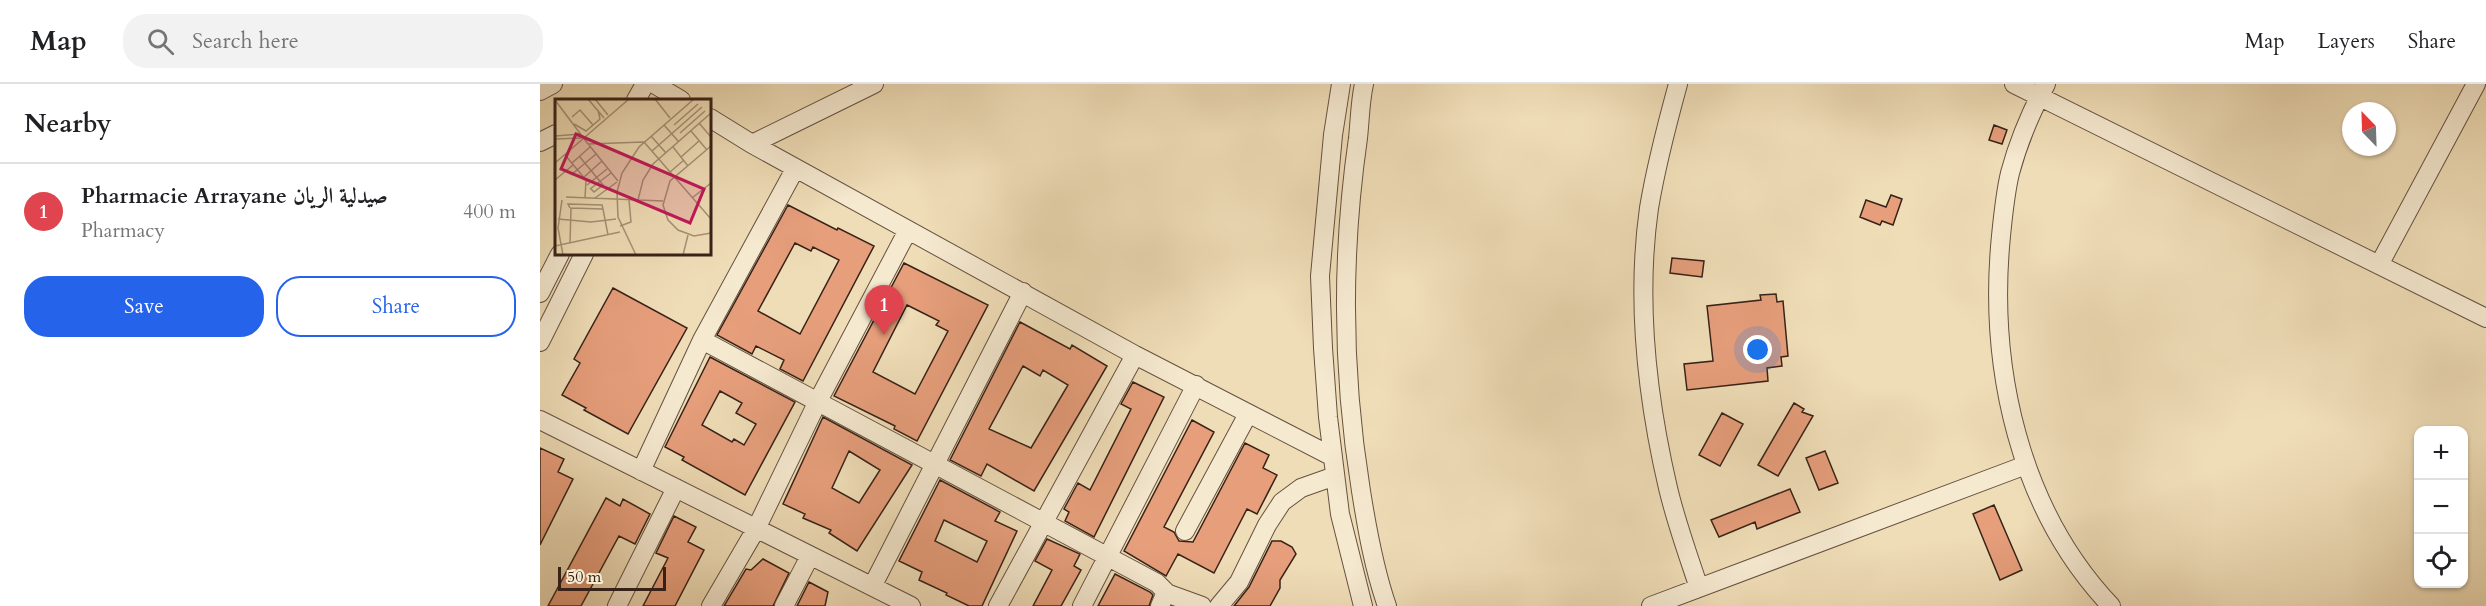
<!DOCTYPE html>
<html lang="en">
<head>
<meta charset="utf-8">
<style>
  :root { --surface:#fff; --page:#f2f2f2; --text:#202124; --muted:#757577; --line:#e0e0e0; --accent:#2563eb }
  body { margin:0; font-family:Cardo,Amiri,serif; background:var(--page); color:var(--text) }
  .controls { position:absolute; right:18px; bottom:18px; display:grid; overflow:hidden; border-radius:12px; box-shadow:0 2px 4px #0004 }
  .controls button { width:54px; height:54px; display:grid; place-items:center; padding:0; border:0; border-bottom:2px solid var(--line); background:var(--surface); color:var(--text); font:30px sans-serif }
  .compass { position:absolute; left:1802px; top:18px; width:54px; height:54px; border-radius:50%; background:var(--surface); box-shadow:0 2px 4px #0004; rotate:337deg }
  .scale { position:absolute; left:18px; bottom:15px; width:108px; box-sizing:border-box; padding-left:6px; border:3px solid #382218; border-top:0; font-size:16px; line-height:21px; white-space:nowrap; color:#382218; -webkit-text-stroke:4px #f5e9d0; paint-order:stroke }
  .you { position:absolute; left:1218px; top:266px; width:21px; height:21px; margin:-15px; border:4px solid #fff; border-radius:50%; background:#1a73e8; box-shadow:0 0 0 9px #1a73e833 }
  .badge { display:grid; place-items:center; width:39px; height:39px; border-radius:50%; background:var(--accent); color:#fff; font-size:20px; font-weight:700 }
  .pin { position:absolute; translate:-50% -50px; filter:drop-shadow(0 2px 3px #0008) }
  .pin::after { content:''; position:absolute; top:32px; width:21px; height:18px; background:inherit; clip-path:polygon(0 0,100% 0,50% 100%) }
  .list { margin:0; padding:0; list-style:none }
  h2 { display:flex; justify-content:space-between; align-items:center; height:78px; margin:0; padding:0 24px; font-size:26px }
  h2 small { font-size:20px; font-weight:400; color:var(--muted) }
  .list li { display:grid; grid-template-columns:39px 1fr auto; gap:18px; align-items:center; box-sizing:border-box; height:96px; padding:0 24px; border-top:2px solid var(--line) }
  .list b { display:block; font-size:22px; white-space:nowrap }
  .list p { margin:0; font-size:20px; white-space:nowrap; color:var(--muted) }
  .list em { font-size:20px; font-style:normal; color:var(--muted) }
  .actions { display:flex; gap:12px; padding:18px 24px }
  .actions a { flex:1; padding:14px 0; border:2px solid var(--accent); border-radius:24px; text-align:center; font-size:21px; color:var(--accent) }
  .actions .main { background:var(--accent); color:#fff }
  .icon { flex:none; width:33px; height:33px; fill:none; stroke:currentColor; stroke-width:2; stroke-linecap:round; stroke-linejoin:round }
  .map { position:relative; flex:none; width:1946px; height:522px; overflow:hidden }
  header { display:flex; align-items:center; gap:36px; box-sizing:border-box; height:84px; padding:0 30px; background:var(--surface); border-bottom:2px solid var(--line) }
  header strong { font-size:28px }
  nav { display:flex; gap:33px; margin-inline-start:auto; font-size:21px }
  .search { width:420px; height:54px; background:var(--page); display:flex; align-items:center; gap:15px; box-sizing:border-box; padding:0 21px; border-radius:24px; color:var(--muted); font-size:22px }
  main { display:flex }
  aside { flex:1; background:var(--surface) }
  .map>svg:first-child { display:block }
  .building { fill:#e69e7b; stroke:#382218; stroke-width:1.5; fill-rule:evenodd }
  .lines { fill:none; stroke-linecap:round; stroke-linejoin:round }
  .minor-casing { stroke:#665140; stroke-width:20 }
  .minor { stroke:#f5e9d0; stroke-width:18 }
  .inset-road { fill:none; stroke:#a69277; stroke-width:1.5 }
  .view { fill:#c2185b; fill-opacity:0.15; stroke:#c2185b; stroke-width:3 }
  .inset-edge { fill:none; stroke:#382218; stroke-width:3 }
</style>
</head>
<body>
<header>
<strong>Map</strong>
<div class="search"><svg class="icon" aria-label="search" viewBox="0 0 24 24"><circle cx="10" cy="10" r="6"/><path d="M15 15l6 6"/></svg>Search here</div>
<nav><a>Map</a><a>Layers</a><a>Share</a></nav>
</header>
<main>
<aside>
<h2>Nearby<small></small></h2>
<ul class="list">
<li><span class="badge" style="background:#e0444e">1</span><div><b>Pharmacie Arrayane صيدلية الريان</b><p>Pharmacy</p></div><em>400 m</em></li>
</ul>
<div class="actions"><a class="main">Save</a><a>Share</a></div>
</aside>
<div class="map">
<svg width="1946" height="522" viewBox="0 0 1946 522">
  <rect width="100%" height="100%" fill="#efddb7"/>
  <filter id="stains"><feTurbulence type="fractalNoise" baseFrequency=".00333" numOctaves="4"/><feColorMatrix values="0 0 0 0 .2 0 0 0 0 .09 0 0 0 0 .02 0 0 0 .5 -.17"/></filter>
  <radialGradient id="worn" r=".72"><stop offset=".6" stop-color="#630" stop-opacity="0"/><stop offset="1" stop-color="#630" stop-opacity=".3"/></radialGradient>
  <path class="building" d="M1454,41L1467,46L1462,60L1449,56Z
    M1351,111L1362,115L1353,141L1342,137L1340,141L1320,133L1326,116L1346,123Z
    M248,121L297,146L298,144L334,162L263,297L240,285L244,276L216,262L212,270L177,251ZM255,159L271,167L273,163L299,176L260,250L218,227Z
    M1132,174L1164,177L1162,193L1130,189Z
    M364,179L448,221L377,357L354,345L355,342L294,312ZM367,221L399,237L396,241L408,247L375,310L333,288Z
    M73,204L147,244L88,350L44,326L46,324L22,311L40,279L34,275Z
    M1236,210L1237,218L1243,217L1248,272L1241,273L1242,282L1227,284L1228,297L1147,306L1144,280L1173,277L1167,222L1221,216L1220,211Z
    M480,238L530,265L532,261L567,282L494,407L447,380L441,392L410,376ZM483,282L500,292L503,286L528,301L491,364L449,345Z
    M170,273L255,318L205,411L142,376L144,373L125,363ZM180,307L202,319L196,329L216,340L204,361L194,355L192,358L162,341Z
    M593,298L624,313L554,453L525,437L529,428L524,425L538,399L550,406L591,325L581,320Z
    M1254,319L1264,325L1262,328L1273,332L1238,392L1218,381Z
    M1182,329L1203,340L1180,382L1159,371Z
    M283,333L372,381L317,467L289,449L291,446L263,434L265,430L243,420ZM309,367L340,386L319,419L292,404Z
    M652,336L674,348L624,443L634,448L639,457L653,458L705,359L729,371L723,384L737,391L717,430L707,425L674,489L638,470L626,492L584,467Z
    M0,364L24,375L18,388L33,395L0,461Z
    M1285,367L1298,399L1279,406L1266,374Z
    M400,396L460,428L455,437L477,447L442,522H429L406,511L407,509L379,496L382,488L359,477ZM404,436L447,457L437,478L395,457Z
    M1250,405L1260,428L1217,445L1215,438L1179,453L1171,436Z
    M66,414L80,422L83,415L110,430L95,460L79,452L41,522H8Z
    M1454,421L1482,486L1460,496L1433,430Z
    M134,432L156,443L148,458L164,466L135,522H103L128,474L116,469Z
    M507,455L540,470L534,482L541,486L521,522H493L512,486L495,477Z
    M732,457H741L752,463L756,470L740,496V504L730,522H694L709,503Z
    M223,475L249,489L233,522H184L206,485L211,486Z
    M575,490L610,508L613,511L609,522H558Z
    M269,498L288,508L285,522H257Z"/>
  <g class="lines">
    <defs>
      <path id="minor" d="M114,0L141,16
        M801,0L793,51L780,192L783,264L788,333L800,430L823,522
        M824,0C820,18 820,36 818,54C801,172 802,290 821,407C827,445 834,485 847,522
        M1138,0C1127,40 1116,82 1109,124C1096,216 1107,314 1128,404C1136,438 1148,471 1159,504
        M1474,0L1946,234
        M1506,0C1491,28 1478,59 1470,89C1465,110 1463,132 1461,152C1448,283 1479,425 1571,522
        M0,7L13,0
        M96,16L105,0
        M170,34L212,60L334,0
        M0,58L16,50
        M212,60L595,271L793,373
        M1839,181L1936,0
        M0,209L20,170
        M162,256L617,499L626,508L620,522
        M0,258L44,170
        M0,336L371,522
        M101,387L162,256L255,85
        M645,447L708,330
        M333,501L483,208
        M626,509L662,522
        M77,522L136,404
        M171,522L216,445L278,317L367,148
        M244,522L270,472
        M458,522L595,271
        M542,522L656,301
        M679,522L699,498L727,441L742,418L761,404L795,392
        M1111,522L1486,381"/>
    </defs>
    <use href="#minor" class="minor-casing"/>
    <use href="#minor" class="minor"/>
  </g>
  <g transform="translate(15 15)">
    <rect width="156" height="156" fill="#efddb7"/>
    <path class="inset-road" d="M33,0L49,19M40,0L53,16M100,0L115,19M0,1L33,45L89,43L156,120M17,18L25,11L38,26M144,24L156,38M19,25L31,32L45,20L43,11M109,26L124,43M119,26L143,5M136,32L152,51M125,34L150,12M0,37L25,35M96,37L111,54M0,40L26,39M34,46L63,82M156,47L115,82L108,106L113,121L123,131L139,137L156,134M118,48L133,67M97,52L147,8M10,56L31,81L30,99M24,57L48,86L39,93L36,90M126,58L144,42M0,64L74,0M17,64L35,48M115,73L129,61M16,76L41,55M29,78L47,62M0,81L18,66M32,86L52,70M35,90L56,74M11,98L108,102M40,99L62,83M137,99L156,84M7,101L3,129L8,156M83,101L88,81L98,65L156,14M15,109L13,105L47,106L48,110M3,120L36,123L61,120M65,127L76,123L74,101M15,144L16,109L48,110L53,136M0,147L65,133M81,156L63,118L62,93L67,74L84,48L139,0M128,156L133,136"/>
    <path class="view" d="M21,35L149,90L135,124L6,70Z"/>
    <rect width="156" height="156" class="inset-edge"/>
  </g>
  <rect width="100%" height="100%" filter="url(#stains)"/>
  <rect width="100%" height="100%" fill="url(#worn)"/>
</svg>
<div class="controls">
<button>+</button>
<button>−</button>
<button><svg class="icon" aria-label="locate" viewBox="0 0 24 24"><circle cx="12" cy="12" r="6"/><path d="M12 2v4M12 18v4M2 12h4M18 12h4"/></svg></button>
</div>
<svg class="compass" viewBox="-18 -18 36 36"><path d="M0-13l5 13h-10z" fill="#e53935"/><path d="M0 13l5-13h-10z" fill="#757577"/></svg>
<div class="scale">50 m</div>
<div class="you"></div>
<div class="pin badge" style="left:344px;top:251px;background:#e0444e">1</div>
</div>
</main>
</body>
</html>
